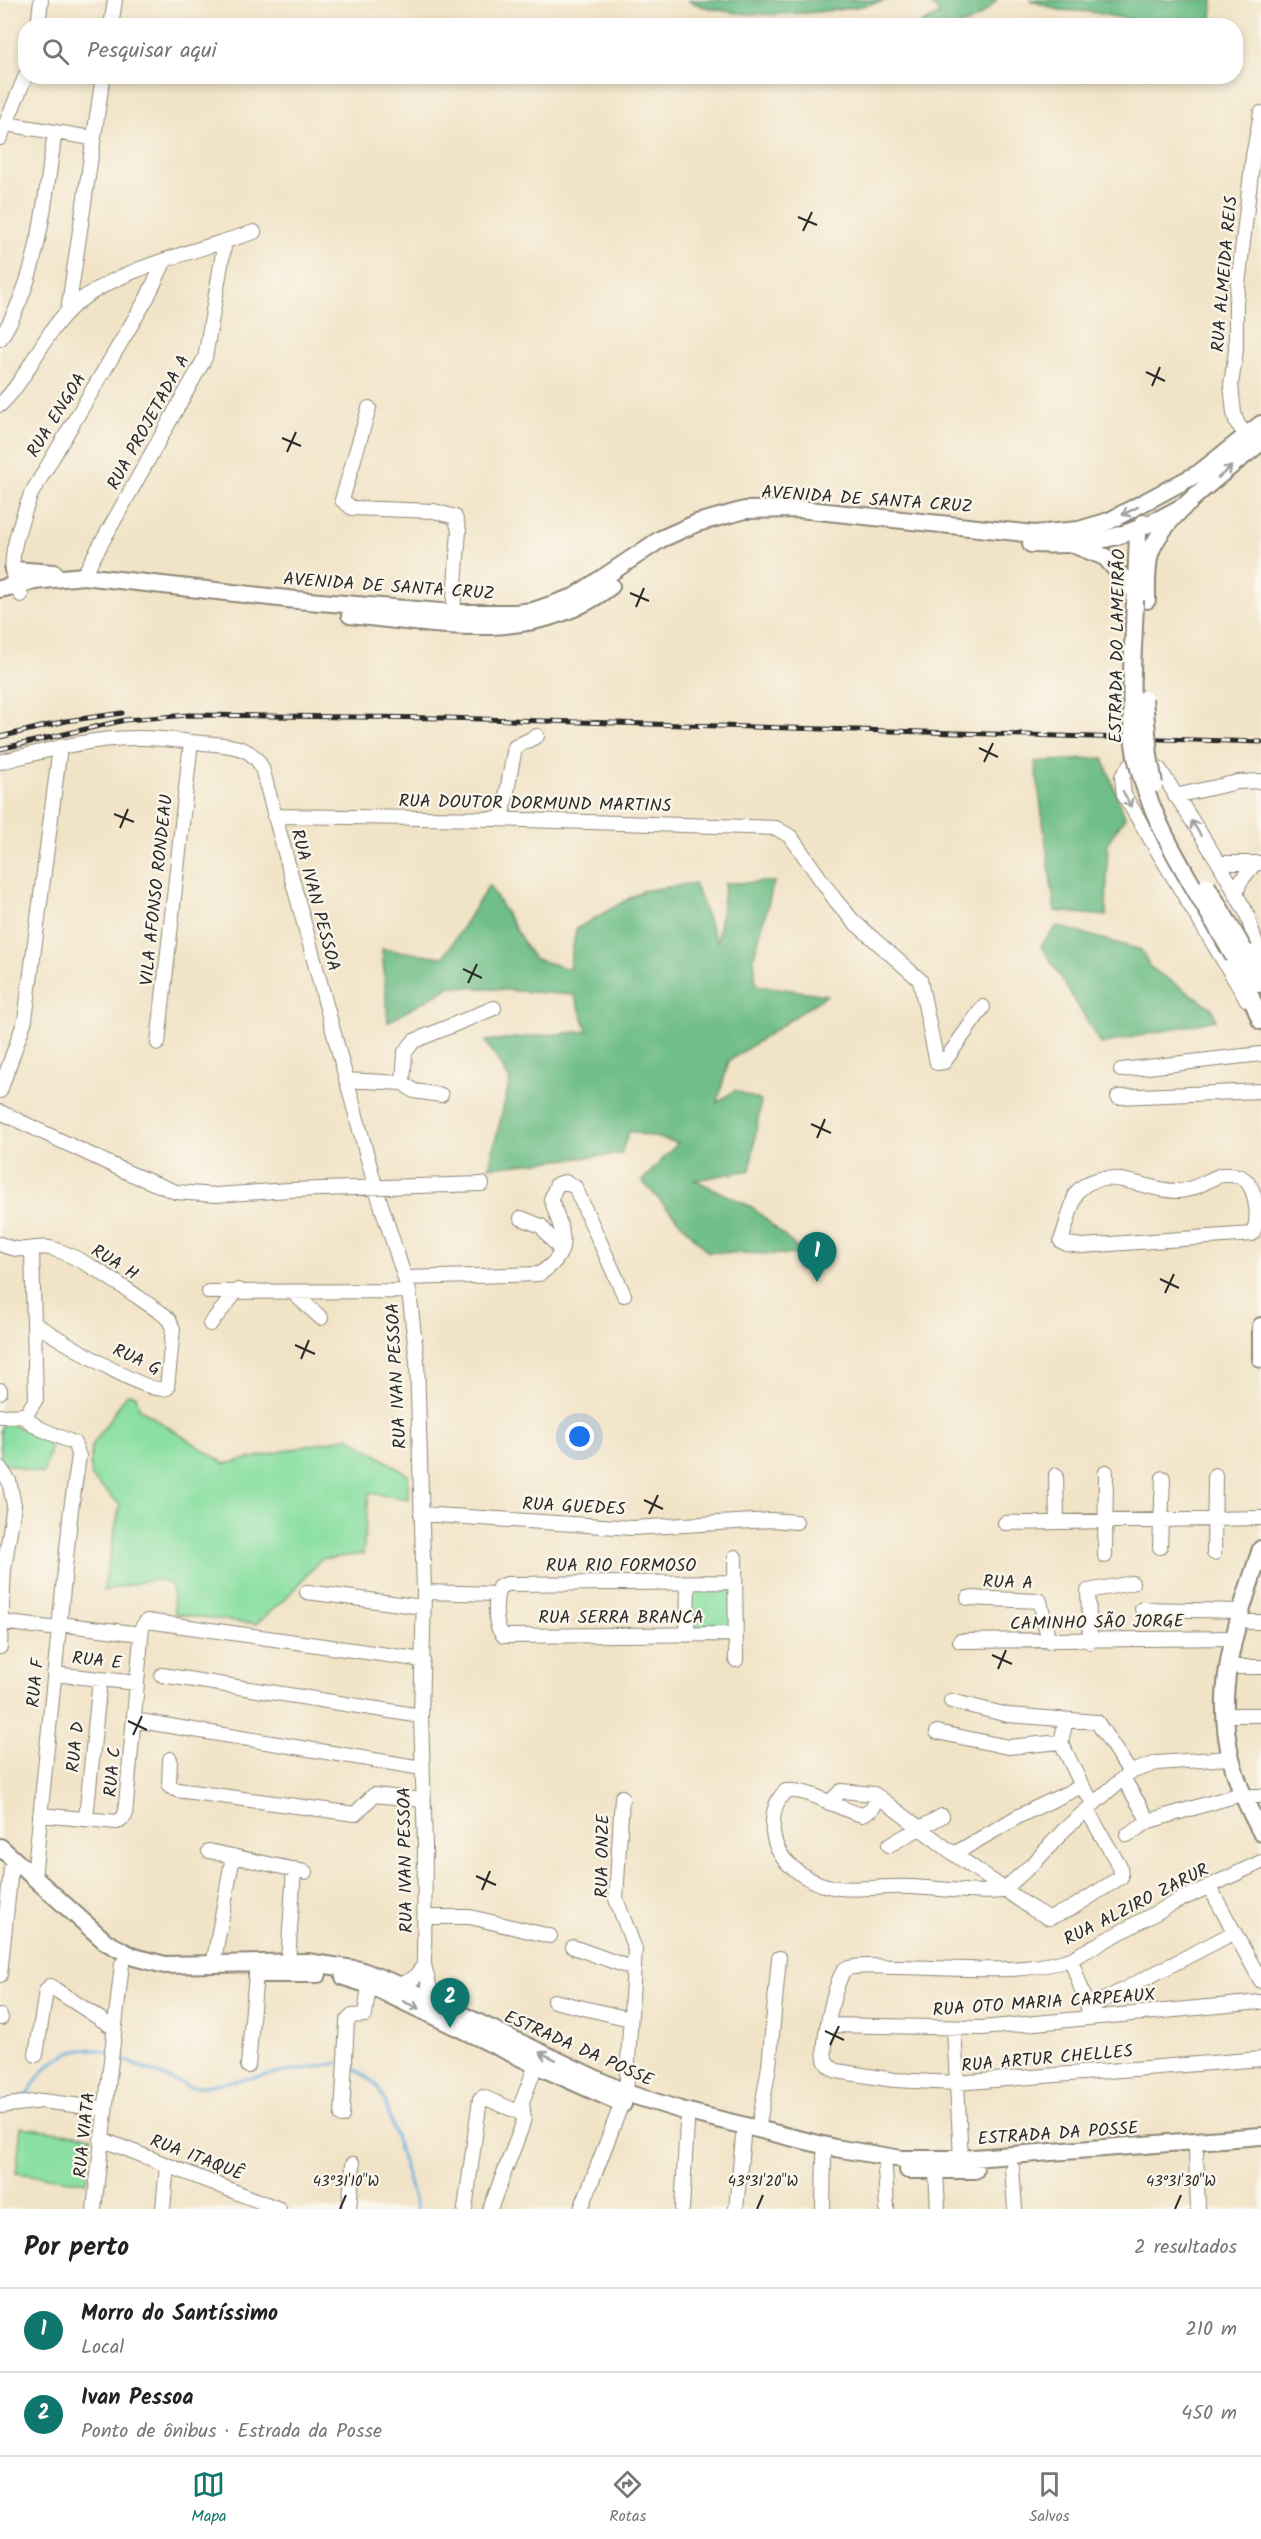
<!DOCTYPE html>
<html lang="pt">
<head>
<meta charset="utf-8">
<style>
  :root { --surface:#fff; --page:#f6f6f6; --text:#222; --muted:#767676; --line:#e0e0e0; --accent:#0f766e }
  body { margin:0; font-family:Kalam,sans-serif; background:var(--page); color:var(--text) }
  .you { position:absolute; left:580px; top:1437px; width:21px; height:21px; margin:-15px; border:4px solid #fff; border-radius:50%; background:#1a73e8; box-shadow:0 0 0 9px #1a73e833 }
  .badge { display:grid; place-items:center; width:39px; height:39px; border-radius:50%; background:var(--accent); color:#fff; font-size:20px; font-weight:700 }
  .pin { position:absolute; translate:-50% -50px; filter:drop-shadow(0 2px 3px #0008) }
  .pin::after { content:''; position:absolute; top:32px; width:21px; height:18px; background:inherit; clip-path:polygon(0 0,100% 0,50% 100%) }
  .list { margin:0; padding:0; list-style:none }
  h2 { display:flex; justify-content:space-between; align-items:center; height:78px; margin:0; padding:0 24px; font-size:26px }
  h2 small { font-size:20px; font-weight:400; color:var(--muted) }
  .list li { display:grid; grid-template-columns:39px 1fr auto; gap:18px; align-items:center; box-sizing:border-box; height:84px; padding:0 24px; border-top:2px solid var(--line) }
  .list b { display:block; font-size:22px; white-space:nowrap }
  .list p { margin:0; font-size:20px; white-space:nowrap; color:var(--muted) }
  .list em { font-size:20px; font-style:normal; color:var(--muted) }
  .icon { flex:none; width:33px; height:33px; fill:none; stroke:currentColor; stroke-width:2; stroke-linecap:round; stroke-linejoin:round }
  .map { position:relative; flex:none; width:1261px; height:2209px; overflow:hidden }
  .search { position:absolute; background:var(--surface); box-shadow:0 3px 9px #0003; left:18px; right:18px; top:18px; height:66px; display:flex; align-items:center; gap:15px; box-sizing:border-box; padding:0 21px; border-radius:24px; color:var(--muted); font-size:22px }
  .sheet { height:246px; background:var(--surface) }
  nav { display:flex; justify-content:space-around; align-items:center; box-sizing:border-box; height:84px; border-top:2px solid var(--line); background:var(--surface); font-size:16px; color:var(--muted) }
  nav a { display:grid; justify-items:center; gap:3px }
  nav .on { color:var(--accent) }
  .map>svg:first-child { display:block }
  .green { fill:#8adfa2; stroke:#5a8566; stroke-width:1.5 }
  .forest { fill:#6fbe88; stroke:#4d745a; stroke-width:1.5 }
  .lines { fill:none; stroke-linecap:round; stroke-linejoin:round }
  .stream { stroke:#65acdc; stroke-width:3 }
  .minor-casing { stroke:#8e8778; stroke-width:16 }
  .major-casing { stroke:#8e8778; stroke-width:20 }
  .minor { stroke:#fff; stroke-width:14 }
  .major { stroke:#fff; stroke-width:16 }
  .rail-casing { stroke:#2b2b2b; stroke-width:5 }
  .rail { stroke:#fbf7ec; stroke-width:3; stroke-dasharray:9; stroke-linecap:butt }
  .major-bridge-casing { stroke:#8e8778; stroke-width:20; stroke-linecap:butt }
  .major-bridge { stroke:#fff; stroke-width:16 }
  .oneway { stroke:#a0a0a0 }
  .ticks { fill:none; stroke:#2b2b2b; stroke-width:2 }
  .labels { text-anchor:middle; stroke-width:4.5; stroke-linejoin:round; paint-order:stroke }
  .street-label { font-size:18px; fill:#2b2b2b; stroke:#fbf7ec }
  .ticks-label { font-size:15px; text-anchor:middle; fill:#2b2b2b; stroke:#fbf7ec; stroke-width:4.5; stroke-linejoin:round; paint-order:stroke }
</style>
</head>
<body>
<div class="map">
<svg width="1261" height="2209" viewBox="0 0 1261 2209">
  <rect width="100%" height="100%" fill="#fbf7ec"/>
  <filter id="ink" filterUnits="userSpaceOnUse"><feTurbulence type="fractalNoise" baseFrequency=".0167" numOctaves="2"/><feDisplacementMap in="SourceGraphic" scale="12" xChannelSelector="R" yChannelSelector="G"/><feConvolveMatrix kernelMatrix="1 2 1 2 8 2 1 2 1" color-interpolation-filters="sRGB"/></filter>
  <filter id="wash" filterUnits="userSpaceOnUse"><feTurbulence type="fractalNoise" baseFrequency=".008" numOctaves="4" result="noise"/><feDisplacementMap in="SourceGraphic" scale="24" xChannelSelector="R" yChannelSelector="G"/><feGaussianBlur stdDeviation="1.35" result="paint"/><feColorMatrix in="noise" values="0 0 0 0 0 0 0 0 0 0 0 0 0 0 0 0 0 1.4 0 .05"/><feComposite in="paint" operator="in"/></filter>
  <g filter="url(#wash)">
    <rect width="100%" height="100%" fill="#f1e3c6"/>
    <path class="green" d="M127,1394L136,1395L139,1408L225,1464L349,1437L408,1475V1499L369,1493L363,1554L321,1559L285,1599L256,1624L175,1614L171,1584L153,1579L103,1591L120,1505L91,1477V1447Z
      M4,1422L52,1441L43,1474L3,1463L0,1459V1431Z
      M734,1582L735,1634L687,1635L688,1584Z
      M21,2127L92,2136L86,2182L16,2173Z"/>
    <path class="forest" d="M687,0H888C839,13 733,24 687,0Z
      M928,0H997C966,33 960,26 918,25L940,14Z
      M1029,0H1213L1212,25H1187L1181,17L1166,25L1149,23L1090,12L1059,10Z
      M1103,758L1125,817L1108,842L1106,916L1055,911L1035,762Z
      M774,882L754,957L756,985L827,995L729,1061L717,1103L735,1090L761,1101L750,1170L695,1180L752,1207L805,1255L708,1252L642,1181L678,1143L629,1131L621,1154L489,1167L510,1080L485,1041L588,1031L574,995L451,986L388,1022L382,949L444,957L489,885L533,958L569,969L576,929L642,891L694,883L717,943L725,883Z
      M1057,926L1141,950L1151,968L1212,1008L1216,1020L1101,1044L1041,945Z"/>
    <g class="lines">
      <path class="stream" d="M115,2056L192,2088L339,2063
        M349,2065L376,2084L384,2099L417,2209
        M19,2097L28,2095C42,2063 75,2040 109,2053"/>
    </g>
  </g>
  <g filter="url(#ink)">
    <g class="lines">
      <defs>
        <path id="minor" d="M38,26L41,0
          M111,26L115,0
          M6,124L92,138
          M0,138L26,75
          M68,311L103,76
          M0,339C40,277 44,202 55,132
          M0,405C28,378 41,338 68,311C107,271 200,250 254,232
          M369,408L342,500L352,508L434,511L455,517L459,530L453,613
          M1247,436L1237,423L1234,413L1231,385L1236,350V302L1253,156L1261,113
          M83,576L205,358L225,241
          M21,595C1,569 21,522 31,494L147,298L164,262
          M0,762C44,751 89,738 135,738C158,737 180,741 203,743C226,745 252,745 262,768L376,1189L409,1291L417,1361L424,1592L421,1716L425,1845L424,1965L433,2001
          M1175,796L1238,782L1261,781
          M274,816L496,819L776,828L791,837L836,901L853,921L920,980L937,1063L944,1062L983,1007
          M502,819L515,747L537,736
          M1219,863H1261
          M1236,895L1240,882L1255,863
          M1247,1000L1124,795L1122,777L1130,765L1147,762L1160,770L1219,863L1247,914L1261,961
          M158,1043L191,742
          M1121,1070L1261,1054
          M346,1080L403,1083L414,1091L441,1095
          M403,1083L405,1052L414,1041L494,1008
          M0,1091L25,1020L60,747
          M1118,1097L1261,1091
          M0,1112L129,1173L176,1192L216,1195L289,1190L482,1184
          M1221,1175C1229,1175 1238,1174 1244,1179C1257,1189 1260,1221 1252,1234L1082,1246L1067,1244L1061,1241L1076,1193C1104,1161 1144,1192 1178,1191C1193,1191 1207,1180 1221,1175Z
          M521,1218L541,1226L561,1251
          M0,1244C26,1256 36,1243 54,1249C90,1261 131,1293 163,1314L169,1320L173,1329L167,1388C150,1397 55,1336 35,1324
          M406,1278L539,1274C575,1252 562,1231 551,1199L557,1184L565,1182L575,1187L624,1295
          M209,1292L409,1291
          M292,1292L321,1318
          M210,1324L238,1290
          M0,1390V1392
          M0,1416L26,1415L36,1399L32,1251
          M22,1416L39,1428L74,1443L79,1456L71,1509L34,1878
          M0,1468L9,1481L14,1505L4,1569L0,1647
          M1056,1475L1057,1522
          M421,1514L632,1528L772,1520L796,1522
          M1005,1523L1261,1518
          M1160,1547L1163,1478
          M1214,1553L1215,1475
          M1105,1556L1106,1472
          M735,1557L736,1660
          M734,1582L507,1584L499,1587C495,1600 493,1627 504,1636L735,1634
          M307,1592L423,1607
          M424,1592L497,1594
          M968,1598L1040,1601L1049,1642
          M1142,1609L1241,1611
          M1,1622L58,1629
          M1250,1622H1261
          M59,1624L141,1634
          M687,1635L688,1584
          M960,1641L1234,1638
          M1090,1642L1088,1591L1132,1583
          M1238,1667H1261
          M54,1674L137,1683
          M162,1675L421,1716
          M951,1701L1008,1715L1097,1722L1130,1772
          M1234,1715H1261
          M134,1720L422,1768
          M1066,1720L1061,1742L1082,1786L1094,1804
          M937,1732L1008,1747L1061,1742
          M170,1759L169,1786L177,1790L355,1814L374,1795L423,1800
          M1123,1778L1149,1821
          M1252,1796H1261
          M622,1797L616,1899L635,1949L626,2093
          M879,1797L954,1854L1034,1910L1049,1918L1072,1908L1121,1877L1120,1867L1087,1810
          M829,1803L841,1791L874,1794L879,1797L872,1809L862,1815C837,1809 812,1789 786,1791C774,1801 772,1818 773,1833C775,1847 782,1859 793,1868C830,1900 866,1885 911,1887C937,1888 977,1894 1002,1891L1035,1862L1065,1829L1130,1772L1157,1763L1229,1758
          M40,1815L117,1822L125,1816L142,1627L147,1621L423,1660
          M86,1818L100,1679
          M1127,1835L1149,1821L1241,1794
          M889,1845L942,1816
          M209,1851L305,1872
          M954,1854L1019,1816L1082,1786
          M1261,1862L1174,1903L1071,1959C1019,1976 952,1967 896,1967C880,1967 860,1964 845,1969C835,1980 820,2049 826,2062C828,2067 832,2068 837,2071L894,2080L956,2083L1261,2059
          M1209,1886L1261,1981
          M425,1917H470L550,1936
          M573,1947L634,1969
          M1071,1959L1090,2014
          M288,1961L294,1869
          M213,1965L233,1856
          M0,1975L11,1868
          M399,1985L414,1978L424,1965
          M554,2001L630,2019
          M1090,2007L1235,1932
          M0,2016L1,2018
          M828,2025L982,2028L1261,2002
          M954,2028L961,2159
          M36,2055L46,1991L50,1986L114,2028
          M248,2066L256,1974
          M0,2106L42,2101L105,2109
          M342,2116L347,2021L352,2016L365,2015L369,1985
          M758,2130L769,2066L779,1958
          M101,2139L279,2209
          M1196,2152L1198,2209
          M885,2168L887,2209
          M1012,2168L1015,2209
          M936,2172L938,2209
          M94,2209L122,1964
          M163,2209L167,2165
          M349,2209L353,2164
          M465,2209L480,2099L483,2097L523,2114
          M490,2209L521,2129L524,2118L522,2102L536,2065
          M581,2209L622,2103
          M682,2209L687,2123
          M736,2209L743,2137
          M823,2209L824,2155"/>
        <path id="major" d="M1031,544C1097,547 1132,536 1189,503
          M1077,546L1105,557L1136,593
          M13,570L54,573
          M1136,586L1138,533L1143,523
          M0,589L34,581L83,576L296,600L453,613H515L533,611L574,597L661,539L697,523L745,510L799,509L1034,534L1079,530L1109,521L1199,473L1261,424
          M1147,600C1147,585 1146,569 1150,554C1161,516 1230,468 1261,442
          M350,615C440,624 535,645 611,586
          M1244,950L1261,984
          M1234,957L1261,1021
          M1261,1326V1359
          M1261,1549C1225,1657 1202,1726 1261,1832
          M0,1847L106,1942L134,1957L165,1965L307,1962L360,1970L399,1985L626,2093L684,2111L835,2148L902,2159H961L1261,2136
          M257,1974H318
          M344,1977L369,1985L536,2065L623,2104
          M908,2170H975"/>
      </defs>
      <use href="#minor" class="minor-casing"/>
      <use href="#major" class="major-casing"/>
      <use href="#minor" class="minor"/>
      <use href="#major" class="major"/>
      <defs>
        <path id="rail" d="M0,737L66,721L122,713
          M0,749L125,720L189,715L445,718L1261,742"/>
      </defs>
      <use href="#rail" class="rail-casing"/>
      <use href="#rail" class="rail"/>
      <defs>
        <path id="major-bridge" d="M1135,600C1134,647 1127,710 1136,756C1151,827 1199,893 1234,957
          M1144,699L1149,756L1154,784
          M1207,886L1244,950"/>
      </defs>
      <use href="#major-bridge" class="major-bridge-casing"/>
      <use href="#major-bridge" class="major-bridge"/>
    </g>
    <defs><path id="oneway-shaft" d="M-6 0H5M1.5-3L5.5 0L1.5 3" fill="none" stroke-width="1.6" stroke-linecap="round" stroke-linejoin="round" transform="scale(1.5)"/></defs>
    <g class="oneway">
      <use href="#oneway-shaft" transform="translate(1225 472) rotate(-40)"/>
      <use href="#oneway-shaft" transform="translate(1130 511) rotate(153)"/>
      <use href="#oneway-shaft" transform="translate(1127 799) rotate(63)"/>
      <use href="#oneway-shaft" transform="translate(1196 828) rotate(-123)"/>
      <use href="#oneway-shaft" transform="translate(411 2005) rotate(25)"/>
      <use href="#oneway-shaft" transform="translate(548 2056) rotate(-155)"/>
    </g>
  </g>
  <path class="ticks" d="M798,217L817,225M803,231L812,212M1146,372L1165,381M1152,386L1160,367M282,438L301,446M287,452L296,432M630,593L649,601M636,607L644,588M979,748L998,757M984,762L993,743M114,814L134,822M120,828L128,809M463,969L482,978M468,983L477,964M811,1124L831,1133M817,1138L825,1119M1160,1279L1179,1288M1165,1293L1174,1274M295,1345L315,1354M301,1359L309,1340M644,1500L663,1509M649,1514L658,1495M992,1655L1012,1664M998,1669L1006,1650M128,1721L147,1730M133,1735L142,1716M476,1876L496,1885M482,1890L490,1871M825,2031L844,2040M830,2045L839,2026M340,2209L346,2195M757,2209L763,2195M1175,2209L1181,2195"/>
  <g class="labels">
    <g class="street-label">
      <text transform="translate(1224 274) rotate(-85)" y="6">RUA ALMEIDA REIS</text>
      <text transform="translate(56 415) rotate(-58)" y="6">RUA ENGOA</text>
      <text transform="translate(148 422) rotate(-61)" y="6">RUA PROJETADA A</text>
      <text transform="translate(867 499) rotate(4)" y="6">AVENIDA DE SANTA CRUZ</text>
      <text transform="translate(389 586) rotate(4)" y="6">AVENIDA DE SANTA CRUZ</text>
      <text transform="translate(1117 646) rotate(-89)" y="6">ESTRADA DO LAMEIRÃO</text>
      <text transform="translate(535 803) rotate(1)" y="6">RUA DOUTOR DORMUND MARTINS</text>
      <text transform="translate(156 890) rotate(-84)" y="6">VILA AFONSO RONDEAU</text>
      <text transform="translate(316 900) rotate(75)" y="6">RUA IVAN PESSOA</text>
      <text transform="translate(115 1262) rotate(32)" y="6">RUA H</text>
      <text transform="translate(137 1359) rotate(25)" y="6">RUA G</text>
      <text transform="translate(396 1376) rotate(-93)" y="6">RUA IVAN PESSOA</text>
      <text transform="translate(574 1506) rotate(3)" y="6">RUA GUEDES</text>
      <text x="621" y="1571">RUA RIO FORMOSO</text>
      <text transform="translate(1008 1582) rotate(2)" y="6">RUA A</text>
      <text x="621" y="1623">RUA SERRA BRANCA</text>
      <text transform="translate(1097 1622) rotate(-1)" y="6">CAMINHO SÃO JORGE</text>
      <text transform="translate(97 1660) rotate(6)" y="6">RUA E</text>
      <text transform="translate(35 1683) rotate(-84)" y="6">RUA F</text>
      <text transform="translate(75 1747) rotate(-84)" y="6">RUA D</text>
      <text transform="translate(112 1772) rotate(-85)" y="6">RUA C</text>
      <text transform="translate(602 1856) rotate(-89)" y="6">RUA ONZE</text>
      <text transform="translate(405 1860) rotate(-91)" y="6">RUA IVAN PESSOA</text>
      <text transform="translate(1136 1904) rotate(-27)" y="6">RUA ALZIRO ZARUR</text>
      <text transform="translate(1044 2002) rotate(-4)" y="6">RUA OTO MARIA CARPEAUX</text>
      <text transform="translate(579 2048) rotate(24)" y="6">ESTRADA DA POSSE</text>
      <text transform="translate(1047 2058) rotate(-5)" y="6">RUA ARTUR CHELLES</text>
      <text transform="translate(1058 2133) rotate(-4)" y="6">ESTRADA DA POSSE</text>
      <text transform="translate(84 2135) rotate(-84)" y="6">RUA VIATA</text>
      <text transform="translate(197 2157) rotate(21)" y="6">RUA ITAQUÊ</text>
    </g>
  </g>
  <g class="ticks-label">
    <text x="346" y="2186">43°31'10"W</text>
    <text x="763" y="2186">43°31'20"W</text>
    <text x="1181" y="2186">43°31'30"W</text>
  </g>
</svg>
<div class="you"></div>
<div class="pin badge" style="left:817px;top:1282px">1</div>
<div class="pin badge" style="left:450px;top:2028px">2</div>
<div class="search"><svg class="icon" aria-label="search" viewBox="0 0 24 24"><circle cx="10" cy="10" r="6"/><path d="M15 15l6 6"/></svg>Pesquisar aqui</div>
</div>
<section class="sheet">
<h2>Por perto<small>2 resultados</small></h2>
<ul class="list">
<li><span class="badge">1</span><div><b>Morro do Santíssimo</b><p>Local</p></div><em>210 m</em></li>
<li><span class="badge">2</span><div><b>Ivan Pessoa</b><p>Ponto de ônibus · Estrada da Posse</p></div><em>450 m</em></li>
</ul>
</section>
<nav>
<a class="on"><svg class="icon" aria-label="map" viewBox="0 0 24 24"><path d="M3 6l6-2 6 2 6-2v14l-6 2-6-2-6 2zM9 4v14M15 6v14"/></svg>Mapa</a>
<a><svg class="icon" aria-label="directions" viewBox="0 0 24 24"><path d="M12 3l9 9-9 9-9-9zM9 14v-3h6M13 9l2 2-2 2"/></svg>Rotas</a>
<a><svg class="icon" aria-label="saved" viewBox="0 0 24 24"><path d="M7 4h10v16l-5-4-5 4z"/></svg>Salvos</a>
</nav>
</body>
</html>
